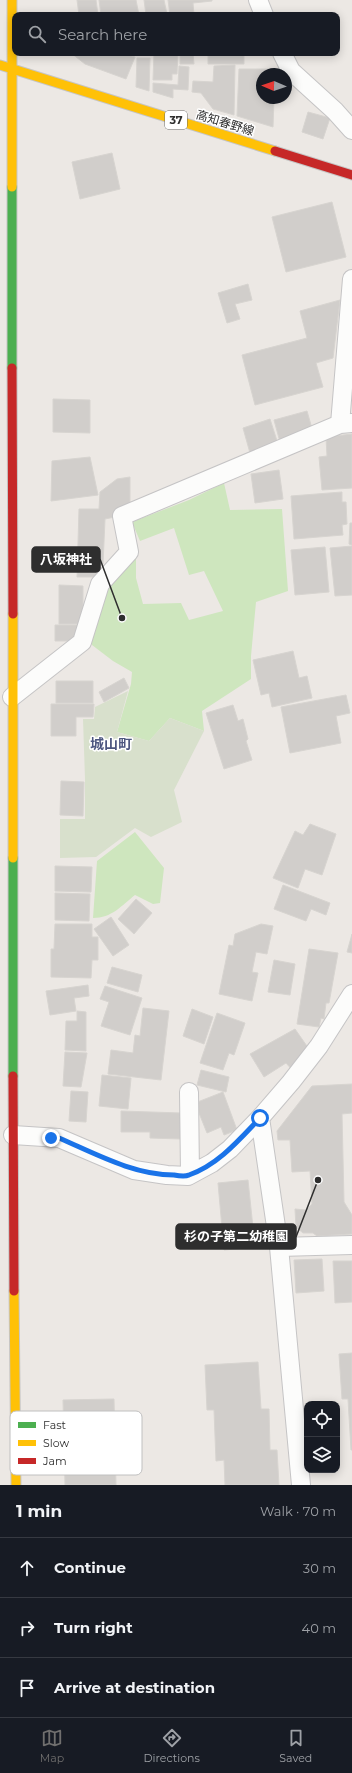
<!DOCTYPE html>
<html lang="en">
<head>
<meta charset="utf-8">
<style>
  :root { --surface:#171b24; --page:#20242c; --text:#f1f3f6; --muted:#9ea1a6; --line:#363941; --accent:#706f6e }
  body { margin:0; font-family:Montserrat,"Noto Sans JP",sans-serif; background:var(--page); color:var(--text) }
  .controls { position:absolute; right:12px; bottom:12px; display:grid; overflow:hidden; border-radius:8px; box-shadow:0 2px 10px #0003 }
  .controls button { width:36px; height:36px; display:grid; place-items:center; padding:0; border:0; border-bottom:1px solid var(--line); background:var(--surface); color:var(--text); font:20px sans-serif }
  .compass { position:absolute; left:256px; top:68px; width:36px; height:36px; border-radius:50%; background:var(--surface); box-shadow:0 2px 10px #0003; rotate:272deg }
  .stop { position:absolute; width:12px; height:12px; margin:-9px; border:3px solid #1a73e8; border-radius:50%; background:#fff }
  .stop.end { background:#1a73e8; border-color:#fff; box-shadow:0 1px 4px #0008 }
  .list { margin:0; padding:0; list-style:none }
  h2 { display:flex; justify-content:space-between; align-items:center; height:52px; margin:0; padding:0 16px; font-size:17px }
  h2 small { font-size:13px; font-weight:400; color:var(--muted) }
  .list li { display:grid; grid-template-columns:26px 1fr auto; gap:12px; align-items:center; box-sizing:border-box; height:60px; padding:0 16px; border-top:1px solid var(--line) }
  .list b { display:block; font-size:15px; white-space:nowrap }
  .list em { font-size:13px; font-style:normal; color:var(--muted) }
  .icon { flex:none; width:22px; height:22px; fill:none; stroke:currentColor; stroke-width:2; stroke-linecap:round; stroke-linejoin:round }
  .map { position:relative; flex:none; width:352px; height:1485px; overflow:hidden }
  .search { position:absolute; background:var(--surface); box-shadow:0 2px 10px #0003; left:12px; right:12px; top:12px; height:44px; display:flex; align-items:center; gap:10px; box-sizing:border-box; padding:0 14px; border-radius:8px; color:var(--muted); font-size:15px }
  .sheet { height:232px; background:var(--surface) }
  nav { display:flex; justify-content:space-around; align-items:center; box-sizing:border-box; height:56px; border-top:1px solid var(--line); background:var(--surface); font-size:11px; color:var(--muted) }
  nav a { display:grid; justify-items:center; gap:2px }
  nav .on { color:var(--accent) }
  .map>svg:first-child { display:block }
  .green { fill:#cee6be }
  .cemetery { fill:#d8e0cc }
  .building { fill:#d1cecb; stroke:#d7d4d0 }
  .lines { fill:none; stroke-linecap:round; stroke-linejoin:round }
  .street-casing { stroke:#c5c4c5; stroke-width:20 }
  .fast-casing { stroke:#c6c5c4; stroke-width:11 }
  .slow-casing { stroke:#c6c5c4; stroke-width:11 }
  .jam-casing { stroke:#c6c5c4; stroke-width:11 }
  .street { stroke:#fcfcfb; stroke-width:18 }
  .fast { stroke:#4caf50; stroke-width:9 }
  .slow { stroke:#ffc107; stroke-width:9 }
  .jam { stroke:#c62828; stroke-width:9 }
  .route { stroke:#1a73e8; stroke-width:5 }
  .labels { text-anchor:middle; stroke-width:3; stroke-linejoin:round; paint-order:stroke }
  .shield { fill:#fff; stroke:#6d6d6d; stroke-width:1 }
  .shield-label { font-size:11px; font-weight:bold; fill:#2e2e2e }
  .street-label { font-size:12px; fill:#2e2e2e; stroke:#fff }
  .quarter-label { font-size:14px; font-weight:bold; fill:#4d5680; stroke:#fff }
  .key { fill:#fff; stroke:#c0c0c0; stroke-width:1 }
  .key-label { font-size:11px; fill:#2e2e2e }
  .leader { fill:none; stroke:#2e2e2e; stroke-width:1.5 }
  .callout-dot { fill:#2e2e2e; stroke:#fff; stroke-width:1.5 }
  .callout { fill:#2e2e2e; stroke:#2e2e2e; stroke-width:1.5 }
  .callout-label { font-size:13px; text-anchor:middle; font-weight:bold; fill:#fff }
</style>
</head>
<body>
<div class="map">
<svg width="352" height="1485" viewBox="0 0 352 1485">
  <rect width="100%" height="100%" fill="#ece8e4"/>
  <path class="green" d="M224,483L230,510L282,509L288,591L256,602L251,656V679L202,711L204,731L170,718L149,741L117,732L131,684L132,672L113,661L92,645V631L104,588L136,553V578L143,604L181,603L189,620L223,611L204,571L189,575L174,528L140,541L132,522L189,500Z
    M135,832L164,868L160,903L153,904L135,895C121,906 112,918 93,918L97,861Z"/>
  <path class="cemetery" d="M128,691L117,732L149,741L170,718L204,731L174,790L182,822L151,837L135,828L96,857L60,858V819H85V779L83,719H94L95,707Z"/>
  <path class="building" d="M77,0H96L98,15H79Z
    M99,0H136L139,15H101Z
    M144,0H164L167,14L146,15Z
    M168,0H212V1L193,3L194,15H170Z
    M71,53H122L135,57L126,79L85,64Z
    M154,53H178L177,74H172V80H153Z
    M180,53H193L194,64H180Z
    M208,53H244V64H208Z
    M137,58H150L149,91L136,87Z
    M235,65L234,115L213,109L201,93L192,92L193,81L213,82L214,66Z
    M179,66L189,67L188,90L173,89V98L153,92V83L178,85Z
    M239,69H275V74H262V98H274L273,127L237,116Z
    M308,112L330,118L323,139L302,132Z
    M112,153L120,189L80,199L72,162Z
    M332,202L346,257L286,272L272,217Z
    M248,284L252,300L235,304L240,319L227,323L218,293Z
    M340,300L333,358L316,363L323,387L255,405L242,355L307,338L300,311Z
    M53,399L90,400V433L53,432Z
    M307,411L313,432L280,442L274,420Z
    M270,419L278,444L250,453L243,428Z
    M352,434V488L322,490L319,457L327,456L326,437Z
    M90,457L98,495L51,501L52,461Z
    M279,470L283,499L255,503L251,474Z
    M130,477V510L115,517L105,519L103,564H98V577H77L79,509H99L100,492L117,479Z
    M342,492V502H346L347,524L342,525L343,535L294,539L291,496Z
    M350,523H352V545L349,544Z
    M352,546V595L335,596L330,548Z
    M325,547L329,592L295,595L291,550Z
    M59,585L83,586V624H59Z
    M55,625H81L75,641H55Z
    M293,651L299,678L307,676L312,698L272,707L269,693L261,695L253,660Z
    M124,678L129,688L104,702L99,692Z
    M56,681H93V703H56Z
    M346,695L350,713L336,716L341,743L290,753L281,707Z
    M51,704H94L93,717H76V736H51Z
    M233,705L238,721L243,719L248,739L246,741L252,760L224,769L206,713Z
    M61,781L84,782L83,816L60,815Z
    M310,824L336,834L322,875L305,869L298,888L273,878L295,831L303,835Z
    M55,866L92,867L91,892L55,891Z
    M283,885L330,903L326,915L311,909L306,921L274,909Z
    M55,893L90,894L89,921L55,920Z
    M136,899L152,913L134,934L118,919Z
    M111,917L129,945L113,956L94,929Z
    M55,924H92V937H98V960H92L91,978L51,977V949H54Z
    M261,924L273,926L267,954L256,952L252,972L258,973L252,1001L219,994L229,945L233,946L235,934Z
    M352,934V953L347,952Z
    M309,949L338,953L329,1003H326L324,1019L321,1018L319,1027L297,1024Z
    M274,960L295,964L290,995L268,992Z
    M112,967L142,975L138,992L107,983Z
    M88,985L89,996L74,998L76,1011L50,1015L46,991Z
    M105,986L142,998L130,1035L101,1026L109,1002L100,999Z
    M143,1008L169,1011L161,1080L108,1074L111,1050L133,1053L135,1035L140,1036Z
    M192,1009L213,1017L204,1044L183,1036Z
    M77,1011L86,1012V1051L65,1050L66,1021H77Z
    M217,1013L245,1023L234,1055L229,1053L223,1070L200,1063Z
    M295,1029L309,1049L294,1072L286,1063L264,1077L250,1054Z
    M65,1052L87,1053L81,1087L63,1086Z
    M201,1070L229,1077L226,1092L197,1085Z
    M102,1075L131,1078L128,1109L99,1106Z
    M352,1084V1113L342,1114L344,1202L352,1215V1234L317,1236L313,1233H303L296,1227L295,1209L306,1210L312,1204L310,1171L292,1172L290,1140H278L277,1131L312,1086Z
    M71,1091L88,1092L86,1122L69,1121Z
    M223,1092L237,1130L224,1135L221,1127L207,1133L195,1103Z
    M121,1111L181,1113V1139L150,1138V1132H121Z
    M248,1180L255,1247L224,1250L218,1183Z
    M322,1259L324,1291L296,1293L294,1260Z
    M333,1261H352V1302L335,1303Z
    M352,1353V1450H351L348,1399H342L339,1354Z
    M258,1362L261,1409H269L270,1450H277L279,1485H225L224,1460L216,1461L214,1410H207L205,1365Z
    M114,1399L116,1485H65L63,1400Z"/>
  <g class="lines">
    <defs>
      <path id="street" d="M258,0L264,15
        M282,53L291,71L335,111L352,130
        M352,423L340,424L352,279
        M12,697L82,642L100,584L129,552L122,516L340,424
        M189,1092L190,1175
        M260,1118L279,1247L301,1485
        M13,1135L59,1138L134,1170L167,1175L188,1176L212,1163L230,1149L260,1118L291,1082L319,1046L352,994
        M279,1247L352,1245"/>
      <path id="fast" d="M12,187V368
        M13,858V1076"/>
      <path id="slow" d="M12,0V187
        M0,65L275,151
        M13,614V858
        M14,1291L16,1485"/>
      <path id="jam" d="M275,151L352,175
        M12,368L13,614
        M13,1076L14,1291"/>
    </defs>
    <use href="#street" class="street-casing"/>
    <use href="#fast" class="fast-casing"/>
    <use href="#slow" class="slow-casing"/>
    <use href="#jam" class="jam-casing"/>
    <use href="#street" class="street"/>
    <use href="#fast" class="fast"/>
    <use href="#slow" class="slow"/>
    <use href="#jam" class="jam"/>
  </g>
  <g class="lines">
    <path class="route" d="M51,1138H59C96,1154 134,1175 174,1175C179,1176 185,1177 189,1175C218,1165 239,1140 260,1118"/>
  </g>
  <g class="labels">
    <rect class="shield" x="165" y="111" width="22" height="18" rx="3"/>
    <g class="shield-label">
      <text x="176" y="124">37</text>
    </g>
    <g class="street-label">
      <text transform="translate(225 123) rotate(17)" y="4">高知春野線</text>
    </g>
    <g class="quarter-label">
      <text x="111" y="749">城山町</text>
    </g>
  </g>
  <rect x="10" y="1411" width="132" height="64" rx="6" class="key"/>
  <rect x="18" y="1422" width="18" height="6" fill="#4caf50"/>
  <rect x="18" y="1440" width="18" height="6" fill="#ffc107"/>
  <rect x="18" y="1458" width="18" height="6" fill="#c62828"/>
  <g class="key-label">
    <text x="43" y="1429">Fast</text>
    <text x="43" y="1447">Slow</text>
    <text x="43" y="1465">Jam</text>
  </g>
  <path class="leader" d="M122 618L100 559M318 1180L296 1237"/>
  <g class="callout-dot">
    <circle cx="122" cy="618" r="4"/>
    <circle cx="318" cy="1180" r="4"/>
  </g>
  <g class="callout">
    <rect x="32" y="547" width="68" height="25" rx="4"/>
    <rect x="176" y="1224" width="120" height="25" rx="4"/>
  </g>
  <g class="callout-label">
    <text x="66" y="564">八坂神社</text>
    <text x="236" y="1241">杉の子第二幼稚園</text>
  </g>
</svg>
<div class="controls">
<button><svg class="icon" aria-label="locate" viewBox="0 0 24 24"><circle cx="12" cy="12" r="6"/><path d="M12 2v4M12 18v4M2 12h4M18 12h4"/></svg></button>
<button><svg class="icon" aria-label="layers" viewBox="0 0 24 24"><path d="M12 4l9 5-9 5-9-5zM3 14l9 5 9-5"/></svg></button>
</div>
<svg class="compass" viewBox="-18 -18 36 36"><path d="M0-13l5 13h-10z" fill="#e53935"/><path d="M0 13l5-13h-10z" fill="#9ea1a6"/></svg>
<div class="stop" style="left:260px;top:1118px"></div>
<div class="stop end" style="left:51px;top:1138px"></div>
<div class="search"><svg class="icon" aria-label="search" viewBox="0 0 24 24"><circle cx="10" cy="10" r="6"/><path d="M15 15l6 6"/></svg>Search here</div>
</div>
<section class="sheet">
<h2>1 min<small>Walk · 70 m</small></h2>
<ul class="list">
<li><svg class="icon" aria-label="ahead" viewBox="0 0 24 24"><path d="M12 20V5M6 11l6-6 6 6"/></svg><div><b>Continue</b></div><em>30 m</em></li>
<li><svg class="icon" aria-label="right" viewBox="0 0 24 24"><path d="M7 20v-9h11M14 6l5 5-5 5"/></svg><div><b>Turn right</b></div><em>40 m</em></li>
<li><svg class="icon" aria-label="arrive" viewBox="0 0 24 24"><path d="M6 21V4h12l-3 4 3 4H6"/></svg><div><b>Arrive at destination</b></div></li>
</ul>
</section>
<nav>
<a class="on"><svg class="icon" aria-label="map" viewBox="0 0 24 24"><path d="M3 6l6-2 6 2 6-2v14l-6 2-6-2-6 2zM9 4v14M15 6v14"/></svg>Map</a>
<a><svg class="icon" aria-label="directions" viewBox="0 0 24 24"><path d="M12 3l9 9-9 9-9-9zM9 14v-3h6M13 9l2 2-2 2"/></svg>Directions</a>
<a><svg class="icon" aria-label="saved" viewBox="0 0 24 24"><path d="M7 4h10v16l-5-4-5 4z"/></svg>Saved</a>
</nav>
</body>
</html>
